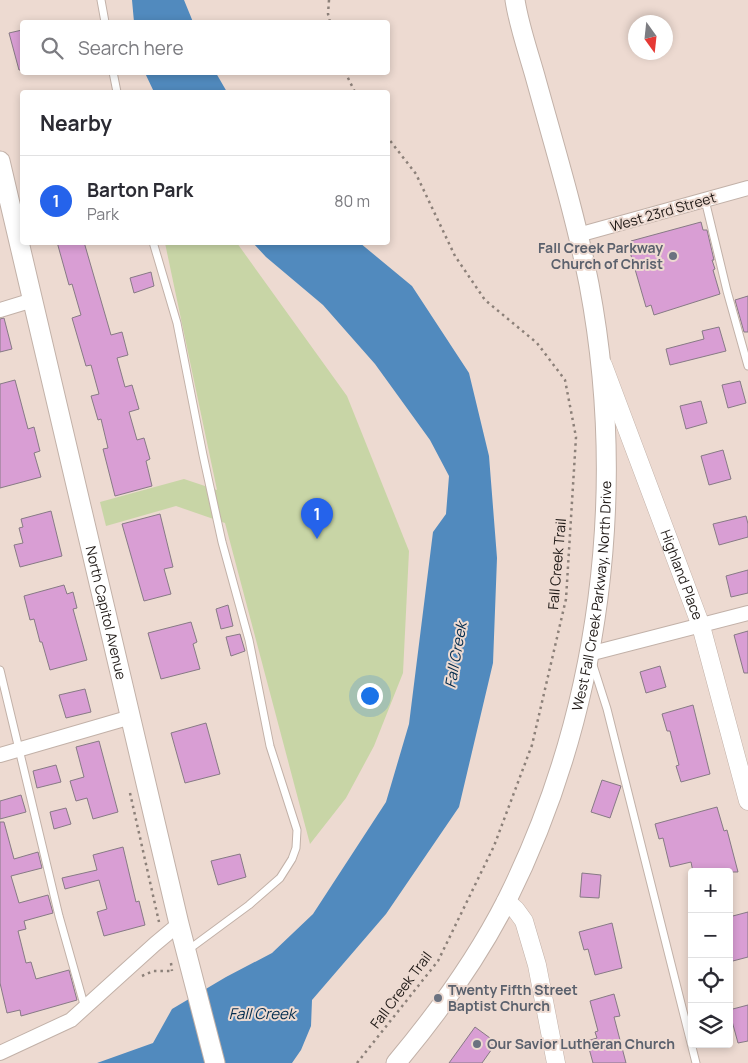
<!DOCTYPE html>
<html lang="en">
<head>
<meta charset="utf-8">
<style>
  :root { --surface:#fff; --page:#f7f7f7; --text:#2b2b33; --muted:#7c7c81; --line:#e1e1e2; --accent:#2563eb }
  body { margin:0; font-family:Manrope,sans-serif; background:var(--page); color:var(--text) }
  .controls { position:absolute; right:15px; bottom:15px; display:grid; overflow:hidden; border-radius:5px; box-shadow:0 2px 8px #0003 }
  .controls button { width:45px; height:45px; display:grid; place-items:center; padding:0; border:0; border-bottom:1px solid var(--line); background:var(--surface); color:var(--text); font:25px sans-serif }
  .compass { position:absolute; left:628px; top:15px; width:45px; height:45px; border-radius:50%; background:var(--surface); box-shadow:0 2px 8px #0003; rotate:165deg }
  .you { position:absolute; left:369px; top:695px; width:18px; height:18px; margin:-12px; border:4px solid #fff; border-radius:50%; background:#1a73e8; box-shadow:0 0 0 8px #1a73e833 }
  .badge { display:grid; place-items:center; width:32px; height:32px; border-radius:50%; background:var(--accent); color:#fff; font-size:16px; font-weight:700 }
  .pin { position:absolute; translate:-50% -41px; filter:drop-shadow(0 1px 2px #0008) }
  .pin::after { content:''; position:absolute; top:26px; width:18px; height:15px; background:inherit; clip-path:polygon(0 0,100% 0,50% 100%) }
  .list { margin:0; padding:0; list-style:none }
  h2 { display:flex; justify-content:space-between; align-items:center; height:65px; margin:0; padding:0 20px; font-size:21px }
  h2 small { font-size:16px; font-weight:400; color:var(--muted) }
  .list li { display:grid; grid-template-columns:32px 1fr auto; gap:15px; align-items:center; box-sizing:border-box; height:90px; padding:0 20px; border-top:1px solid var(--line) }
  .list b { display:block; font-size:19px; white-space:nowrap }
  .list p { margin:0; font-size:16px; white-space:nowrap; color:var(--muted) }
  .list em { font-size:16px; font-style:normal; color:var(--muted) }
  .icon { flex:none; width:28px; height:28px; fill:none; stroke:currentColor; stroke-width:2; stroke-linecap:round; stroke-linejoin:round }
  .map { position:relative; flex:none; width:748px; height:1063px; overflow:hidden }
  .search { position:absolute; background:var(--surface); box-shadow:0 2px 8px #0003; left:20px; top:20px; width:370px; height:55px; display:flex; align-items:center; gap:12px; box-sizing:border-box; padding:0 18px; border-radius:5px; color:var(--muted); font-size:19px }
  .panel { position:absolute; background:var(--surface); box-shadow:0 2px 8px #0003; left:20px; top:90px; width:370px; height:155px; border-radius:5px }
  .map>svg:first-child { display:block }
  .green { fill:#c8d5a6 }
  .water { fill:#518abe }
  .building { fill:#d99ed4; stroke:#877a85 }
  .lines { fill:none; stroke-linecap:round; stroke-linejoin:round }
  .service-casing { stroke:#c2b1a8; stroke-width:9 }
  .minor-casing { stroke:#c2b1a8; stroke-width:16 }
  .tertiary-casing { stroke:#c2b1a8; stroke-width:19 }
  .secondary-casing { stroke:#c2b1a8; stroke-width:21 }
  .path { stroke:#8c8079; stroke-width:2.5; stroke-dasharray:2.5 4; stroke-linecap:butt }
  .service { stroke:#fff; stroke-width:7 }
  .minor { stroke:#fff; stroke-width:14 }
  .tertiary { stroke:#fff; stroke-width:18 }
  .secondary { stroke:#fff; stroke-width:19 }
  .worship-dot { fill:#6b7280; stroke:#eddad1; stroke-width:2 }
  .labels { text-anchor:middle; stroke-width:4; stroke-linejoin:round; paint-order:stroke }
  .street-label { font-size:14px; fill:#1f1916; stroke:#eddad1 }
  .worship-label { font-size:14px; font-weight:bold; fill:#5b616d; stroke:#eddad1; text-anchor:start }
  .water-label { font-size:15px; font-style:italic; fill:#002b4d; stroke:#eddad1 }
</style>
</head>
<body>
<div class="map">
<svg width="748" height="1063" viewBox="0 0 748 1063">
  <rect width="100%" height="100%" fill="#eddad1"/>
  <path class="green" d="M165,243H237L347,396L409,551L403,673L374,746L346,798L310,844L225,523L176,506L106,526L100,502L184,479L217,490Z"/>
  <path class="water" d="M132,0H184L193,22H134Z
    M145,73H216L227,92H154Z
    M253,243H360L412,286L469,373L489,456L497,558L493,663L459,807L386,914L312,1000L311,1026L301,1050L292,1063H97L153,1043L172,1009L226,977L272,953L313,914L386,802L409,724L433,532L446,514L449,476L430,440L375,364L323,305L266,257Z"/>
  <path class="building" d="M22,30V70H19L9,33Z
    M701,222L703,230H707L714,260H712L715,269L713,270L720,294L654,315L651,305L646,307L630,252L634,251L631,241Z
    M57,242H84L111,335L122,332L128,355L117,358L125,387L132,385L139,409L129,412L137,440L144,438L150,459L146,461L152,486L115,496L103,449L108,448L101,419L98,420L91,396L99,394L91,365L86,366L72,318L81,315L72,284L69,285Z
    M151,272L154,286L134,293L130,278Z
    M748,296V332H744L735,300Z
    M4,318L12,349L0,352V319Z
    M719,327L726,351L670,365L666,349L704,339L702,331Z
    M15,380L28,429L34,427L40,451L34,453L41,477L0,488V384Z
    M740,381L746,403L728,408L722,385Z
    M701,401L707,423L686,429L680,406Z
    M723,450L731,479L709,485L701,456Z
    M51,511L62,556L20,567L14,545L23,543L19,528L23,527L21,519Z
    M160,514L173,567L164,569L171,594L144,601L122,524Z
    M746,516L748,524V537L719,545L713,524Z
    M748,570V593L731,597L726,576Z
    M64,585L67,594L73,592L77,608L73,609L87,660L50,670L42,642H40L34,619L30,620L24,596Z
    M228,605L233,626L221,629L216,609Z
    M191,622L197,642L193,644L200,669L161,679L148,633Z
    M748,631V673H744L734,635Z
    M240,634L245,651L231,656L226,637Z
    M660,666L666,687L646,693L640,672Z
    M85,689L91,712L66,718L59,695Z
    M693,705L710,774L681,782L676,766L679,765L670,731H667L662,714Z
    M206,723L220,774L185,783L171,733Z
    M99,741L118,812L93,819L87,798L76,801L70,781L84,777L76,747Z
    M56,765L61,782L37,788L33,771Z
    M602,780L621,786L610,818L591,812Z
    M21,795L26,812L0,819V801Z
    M717,807L724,831L727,830L738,872H693L691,862L670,867L663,838L659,839L655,824Z
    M66,808L71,824L54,829L50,812Z
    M0,822H4L14,859L38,852L42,868L11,876L19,903L48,895L53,913L24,921L26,929L18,931L26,963L31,962L36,979L69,970L77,1000L21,1016L20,1010L7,1013L0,983Z
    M123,847L136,902L139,901L145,925L104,936L97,912L107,909L99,880L65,889L62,878L97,870L93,855Z
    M240,854L246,877L218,885L211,861Z
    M582,873L601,875L599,898L580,897Z
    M748,912V957L729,962V917Z
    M612,923L622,968L595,975L588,949L584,950L579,932Z
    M614,994L620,1016L614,1017L626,1063H593L587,1041L597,1038L595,1032L598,1031L590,1001Z
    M748,1005V1041L738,1043L729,1010Z
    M475,1027L490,1038L488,1042L494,1046L482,1063H449Z"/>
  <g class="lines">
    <defs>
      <path id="service" d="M101,0L105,22
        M113,72L117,92
        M705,200L727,291L748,366
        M153,242L177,323L203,455L222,542L249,640L270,746L297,830L296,848L292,859L280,878L249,905L188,950
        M592,662L607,709L696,1063
        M0,670L59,916L85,1008"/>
      <path id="minor" d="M578,235L748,188
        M0,310L33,300
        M589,654L748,613
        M0,755L131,717
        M0,1053L71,1020L155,944L179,924"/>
      <g id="tertiary">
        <path id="s1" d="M603,365L701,626L748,801"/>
        <path d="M506,901L516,910L524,921L537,965L556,1063"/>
      </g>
      <g id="secondary">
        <path id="s2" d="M0,161L179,924L215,1063"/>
        <path id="s3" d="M396,1063C438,1013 477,959 507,900C601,711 628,491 589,284C575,214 554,145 535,76C528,51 519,26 515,0"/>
      </g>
    </defs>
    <use href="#service" class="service-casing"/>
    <use href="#minor" class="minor-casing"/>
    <use href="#tertiary" class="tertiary-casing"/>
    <use href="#secondary" class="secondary-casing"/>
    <path class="path" d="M329,0L328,14L330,22
      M345,72L355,92
      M130,793L159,922
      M171,963L172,971
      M142,976L153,971H173
      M357,1063L438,961L494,846L532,745L566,599L576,437L565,380L537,343L485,300L455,256L416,174L388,138"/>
    <use href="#service" class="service"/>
    <use href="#minor" class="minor"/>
    <use href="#tertiary" class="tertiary"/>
    <use href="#secondary" class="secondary"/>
  </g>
  <g class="worship-dot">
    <circle cx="673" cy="256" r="5"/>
    <circle cx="438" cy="998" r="5"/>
    <circle cx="477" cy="1044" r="5"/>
  </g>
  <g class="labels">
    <g class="street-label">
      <text transform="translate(663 212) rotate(-16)" y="5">West 23rd Street</text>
      <text transform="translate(557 564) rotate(-85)" y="5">Fall Creek Trail</text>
      <text dy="5" stroke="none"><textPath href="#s1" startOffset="224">Highland Place</textPath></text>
      <text dy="5" stroke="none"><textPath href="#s3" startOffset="516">West Fall Creek Parkway, North Drive</textPath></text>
      <text dy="5" stroke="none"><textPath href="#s2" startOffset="464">North Capitol Avenue</textPath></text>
      <text transform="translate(401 990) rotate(-53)" y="5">Fall Creek Trail</text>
    </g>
    <g class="worship-label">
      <text x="663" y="253" text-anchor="end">Fall Creek Parkway<tspan x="663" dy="16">Church of Christ</tspan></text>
      <text x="448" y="995">Twenty Fifth Street<tspan x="448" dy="16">Baptist Church</tspan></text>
      <text x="487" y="1049">Our Savior Lutheran Church</text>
    </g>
    <g class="water-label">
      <text transform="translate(456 655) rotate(-80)" y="5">Fall Creek</text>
      <text x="262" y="1019">Fall Creek</text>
    </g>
  </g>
</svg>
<div class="controls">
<button>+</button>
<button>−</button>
<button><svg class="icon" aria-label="locate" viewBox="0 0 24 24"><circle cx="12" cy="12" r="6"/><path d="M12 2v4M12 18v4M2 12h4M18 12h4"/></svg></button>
<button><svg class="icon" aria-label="layers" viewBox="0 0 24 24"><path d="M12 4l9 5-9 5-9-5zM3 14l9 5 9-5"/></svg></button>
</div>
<svg class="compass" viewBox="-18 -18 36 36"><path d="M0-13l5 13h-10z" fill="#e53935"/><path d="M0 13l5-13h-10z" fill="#7c7c81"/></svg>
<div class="you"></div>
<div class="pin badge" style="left:317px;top:539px">1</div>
<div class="search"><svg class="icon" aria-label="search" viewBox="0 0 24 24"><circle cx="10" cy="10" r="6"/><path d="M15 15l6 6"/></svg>Search here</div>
<section class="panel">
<h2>Nearby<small></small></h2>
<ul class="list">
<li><span class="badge">1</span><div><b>Barton Park</b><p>Park</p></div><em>80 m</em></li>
</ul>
</section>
</div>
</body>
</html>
